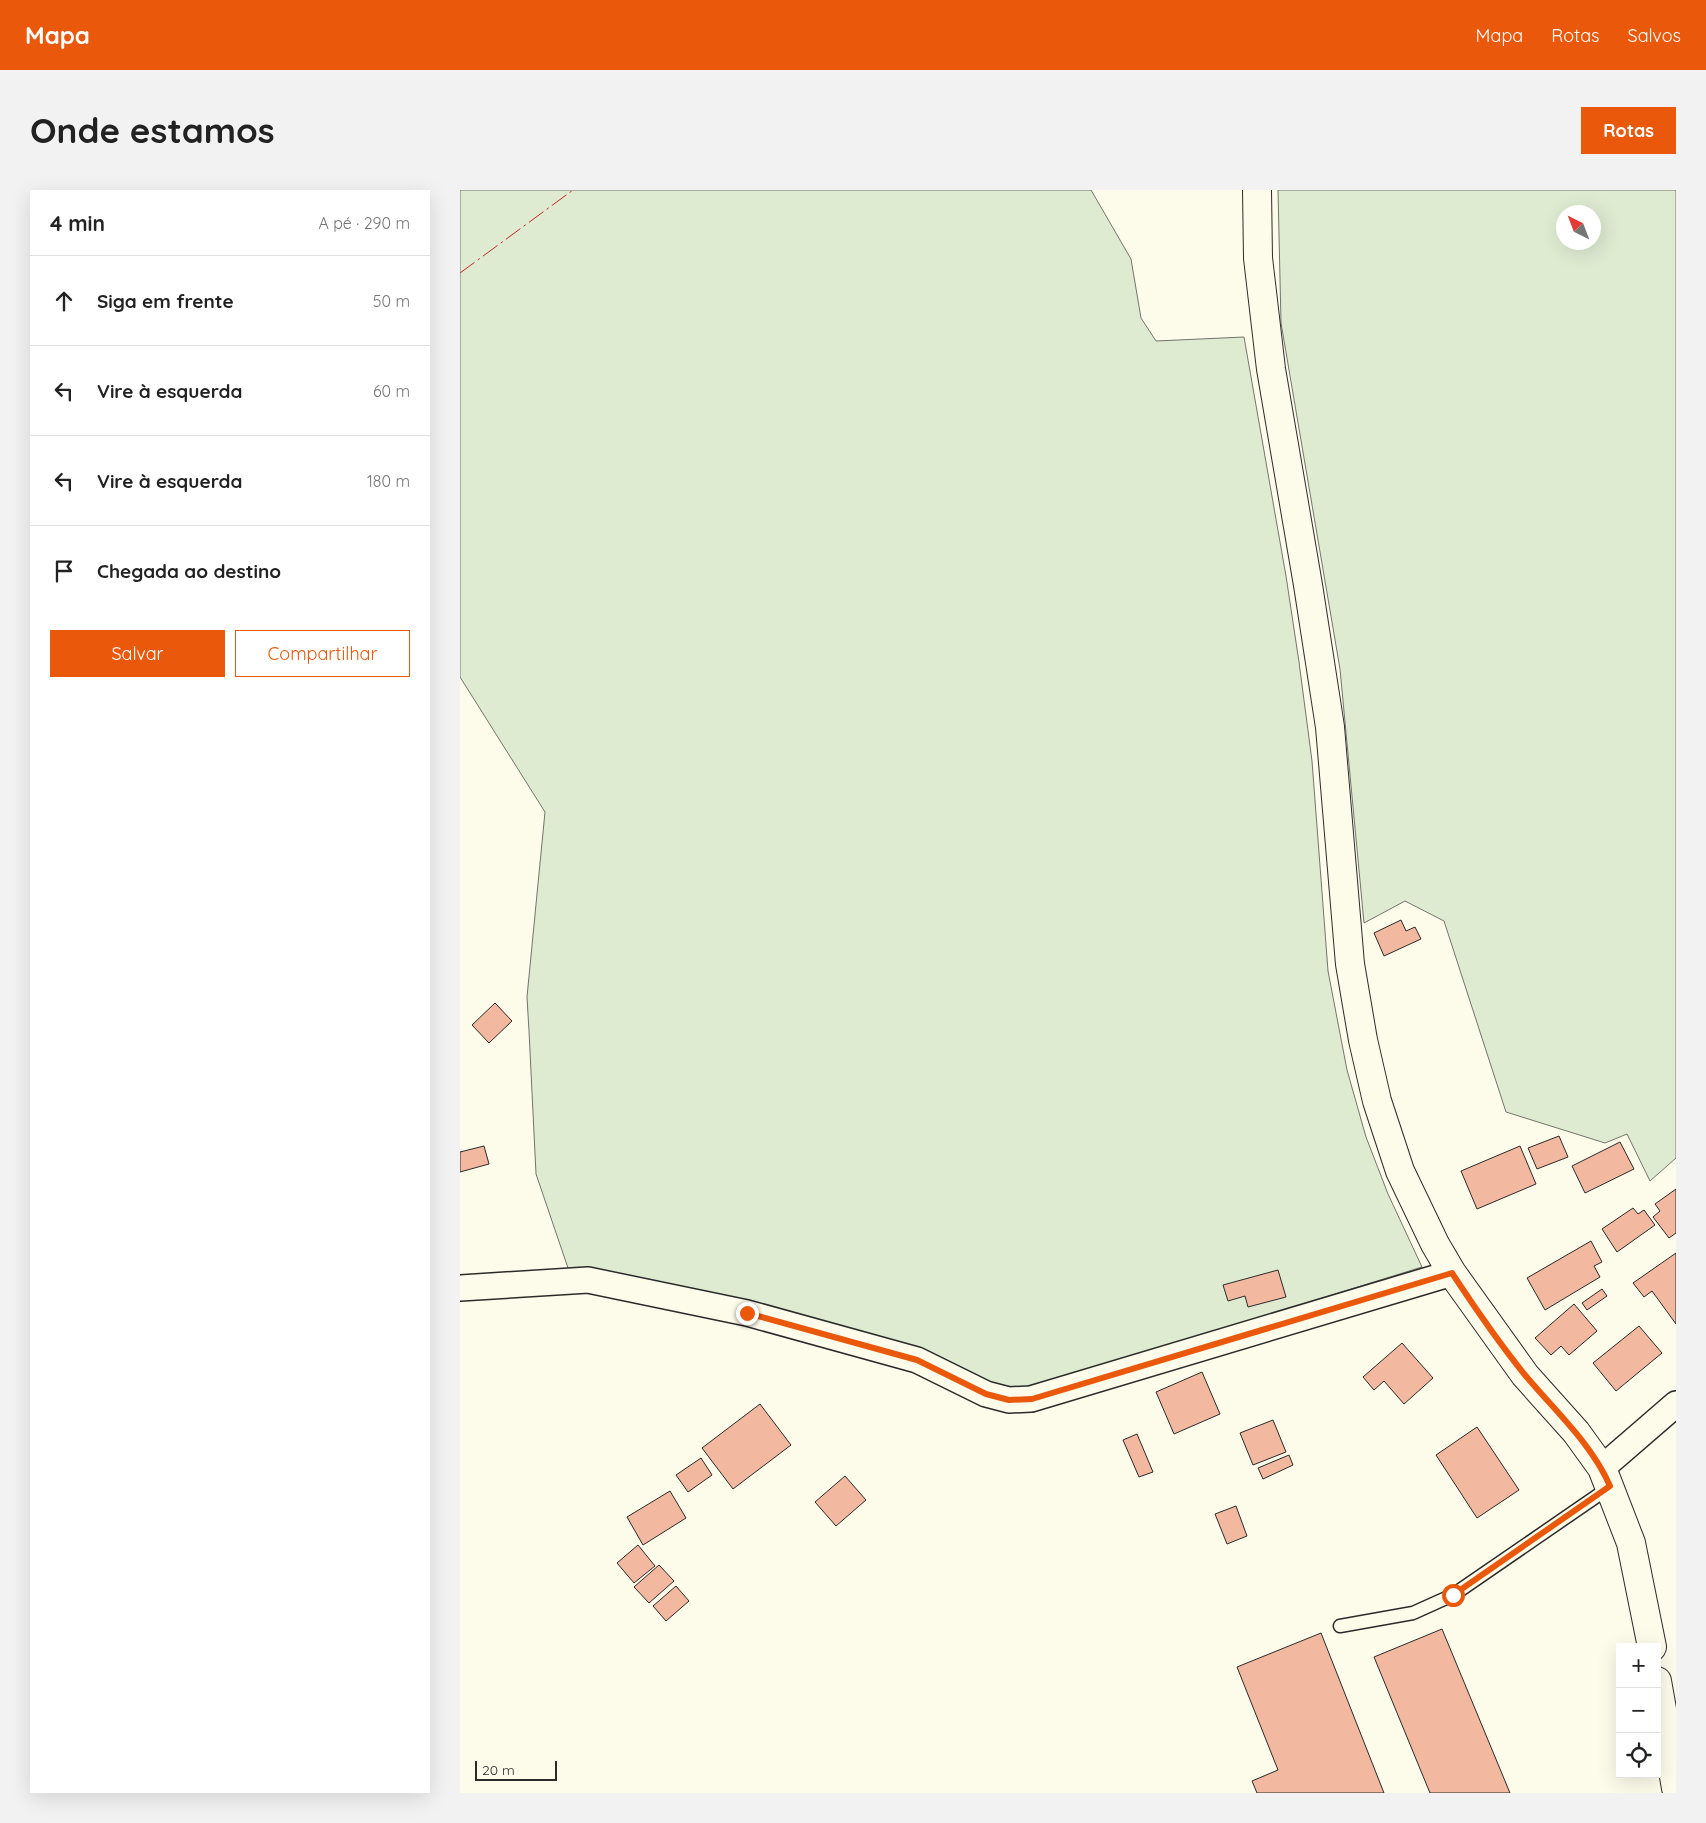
<!DOCTYPE html>
<html lang="pt">
<head>
<meta charset="utf-8">
<style>
  :root { --surface:#fff; --page:#f2f2f2; --text:#222; --muted:#767676; --line:#e0e0e0; --accent:#ea580c }
  body { margin:0; font-family:Quicksand,sans-serif; background:var(--page); color:var(--text) }
  .controls { position:absolute; right:15px; bottom:15px; display:grid; overflow:hidden; border-radius:0px; box-shadow:0 5px 20px #0002 }
  .controls button { width:45px; height:45px; display:grid; place-items:center; padding:0; border:0; border-bottom:1px solid var(--line); background:var(--surface); color:var(--text); font:25px sans-serif }
  .compass { position:absolute; left:1096px; top:15px; width:45px; height:45px; border-radius:50%; background:var(--surface); box-shadow:0 5px 20px #0002; rotate:318deg }
  .scale { position:absolute; left:15px; bottom:12px; width:82px; box-sizing:border-box; padding-left:5px; border:2px solid #2b2b2b; border-top:0; font-size:14px; line-height:18px; white-space:nowrap; color:#2b2b2b; -webkit-text-stroke:4px #fdfbea; paint-order:stroke }
  .stop { position:absolute; width:15px; height:15px; margin:-11px; border:4px solid #ea580c; border-radius:50%; background:#fff }
  .stop.end { background:#ea580c; border-color:#fff; box-shadow:0 1px 5px #0008 }
  .list { margin:0; padding:0; list-style:none }
  h2 { display:flex; justify-content:space-between; align-items:center; height:65px; margin:0; padding:0 20px; font-size:21px }
  h2 small { font-size:16px; font-weight:400; color:var(--muted) }
  .list li { display:grid; grid-template-columns:32px 1fr auto; gap:15px; align-items:center; box-sizing:border-box; height:90px; padding:0 20px; border-top:1px solid var(--line) }
  .list b { display:block; font-size:19px; white-space:nowrap }
  .list em { font-size:16px; font-style:normal; color:var(--muted) }
  .actions { display:flex; gap:10px; padding:15px 20px }
  .actions a { flex:1; padding:11px 0; border:1px solid var(--accent); border-radius:0px; text-align:center; font-size:18px; color:var(--accent) }
  .actions .main { background:var(--accent); color:#fff }
  .icon { flex:none; width:28px; height:28px; fill:none; stroke:currentColor; stroke-width:2; stroke-linecap:round; stroke-linejoin:round }
  .map { position:relative; flex:none; width:1216px; height:1603px; overflow:hidden; border-radius:0px }
  header { display:flex; align-items:center; gap:30px; box-sizing:border-box; height:70px; padding:0 25px; background:var(--accent); color:#fff }
  header strong { font-size:24px }
  nav { display:flex; gap:28px; margin-inline-start:auto; font-size:18px }
  .intro { display:flex; align-items:center; justify-content:space-between; box-sizing:border-box; height:120px; padding:0 30px }
  h1 { margin:0; font-size:35px }
  .button { padding:12px 22px; border-radius:0px; background:var(--accent); color:#fff; font-size:18px; font-weight:700 }
  main { display:flex; gap:30px; padding:0 30px }
  aside { flex:1; background:var(--surface); border-radius:0px; box-shadow:0 5px 20px #0002 }
  .map>svg:first-child { display:block }
  .green { fill:#deebd1; stroke:#74746e; fill-rule:evenodd }
  .building { fill:#f2b8a0; stroke:#2b2b2b }
  .lines { fill:none; stroke-linecap:round; stroke-linejoin:round }
  .service-casing { stroke:#2b2b2b; stroke-width:15 }
  .minor-casing { stroke:#2b2b2b; stroke-width:28 }
  .secondary-casing { stroke:#2b2b2b; stroke-width:30 }
  .service { stroke:#fdfbea; stroke-width:12 }
  .minor { stroke:#fdfbea; stroke-width:25 }
  .secondary { stroke:#fdfbea; stroke-width:28 }
  .power { stroke:#c62828; stroke-width:1; stroke-dasharray:18 4 2.5 4; stroke-linecap:butt }
  .route { stroke:#ea580c; stroke-width:6 }
</style>
</head>
<body>
<header>
<strong>Mapa</strong>
<nav><a>Mapa</a><a>Rotas</a><a>Salvos</a></nav>
</header>
<div class="intro"><h1>Onde estamos</h1><a class="button">Rotas</a></div>
<main>
<aside>
<h2>4 min<small>A pé · 290 m</small></h2>
<ul class="list">
<li><svg class="icon" aria-label="ahead" viewBox="0 0 24 24"><path d="M12 20V5M6 11l6-6 6 6"/></svg><div><b>Siga em frente</b></div><em>50 m</em></li>
<li><svg class="icon" aria-label="left" viewBox="0 0 24 24"><path d="M17 20v-9H6M10 6l-5 5 5 5"/></svg><div><b>Vire à esquerda</b></div><em>60 m</em></li>
<li><svg class="icon" aria-label="left" viewBox="0 0 24 24"><path d="M17 20v-9H6M10 6l-5 5 5 5"/></svg><div><b>Vire à esquerda</b></div><em>180 m</em></li>
<li><svg class="icon" aria-label="arrive" viewBox="0 0 24 24"><path d="M6 21V4h12l-3 4 3 4H6"/></svg><div><b>Chegada ao destino</b></div></li>
</ul>
<div class="actions"><a class="main">Salvar</a><a>Compartilhar</a></div>
</aside>
<div class="map">
<svg width="1216" height="1603" viewBox="0 0 1216 1603">
  <rect width="100%" height="100%" fill="#fdfbea"/>
  <path class="green" d="M0,0H631L671,69L681,128L696,151L784,147L826,386L839,472L852,571L868,781L887,880L906,947L928,1004L962,1077L657,1172L553,1200L130,1080L108,1078L76,984L69,841L67,807L85,622L0,487Z
    M818,0H1216V968L1190,991L1167,944L1145,953L1046,922L984,731L945,711L904,733L880,479L821,133ZM1104,22H1134V52H1104Z"/>
  <path class="building" d="M941,730L946,741L955,737L961,749L924,766L914,743Z
    M35,813L52,831L29,853L12,835Z
    M1099,946L1108,967L1077,979L1068,958Z
    M1160,952L1174,979L1125,1003L1112,976Z
    M24,956L29,974L0,982V962Z
    M1060,956L1076,994L1017,1019L1001,981Z
    M1216,999V1043L1209,1048L1193,1027L1200,1021L1195,1014Z
    M1173,1018L1178,1024L1184,1020L1195,1035L1157,1062L1142,1039Z
    M1131,1051L1142,1072L1134,1076L1140,1087L1085,1120L1067,1088Z
    M1216,1063V1134L1192,1101L1184,1107L1173,1093Z
    M818,1080L826,1107L788,1117L785,1106L768,1111L763,1095Z
    M1142,1099L1147,1106L1127,1120L1122,1113Z
    M1114,1114L1137,1141L1109,1165L1101,1156L1091,1165L1075,1148Z
    M1179,1136L1202,1163L1156,1201L1133,1173Z
    M942,1153L973,1188L944,1214L924,1191L914,1200L903,1187Z
    M742,1182L760,1224L714,1244L696,1202Z
    M300,1214L331,1255L273,1299L242,1258Z
    M813,1230L826,1262L793,1275L780,1243Z
    M1017,1237L1059,1300L1017,1328L976,1265Z
    M677,1244L693,1282L679,1287L663,1250Z
    M829,1265L833,1275L803,1289L798,1278Z
    M241,1268L252,1285L228,1302L216,1285Z
    M385,1286L406,1310L376,1336L355,1312Z
    M210,1301L226,1328L183,1355L167,1327Z
    M776,1316L787,1346L767,1354L755,1324Z
    M178,1355L195,1376L174,1393L157,1373Z
    M199,1375L214,1391L189,1413L174,1397Z
    M216,1396L229,1411L206,1431L193,1416Z
    M982,1439L1050,1603H970L914,1467Z
    M861,1443L924,1603H797L792,1591L818,1580L777,1477Z"/>
  <g class="lines">
    <defs>
      <path id="service" d="M880,1436L953,1423L993,1405L1150,1297"/>
      <path id="minor" d="M0,1098L128,1090L287,1123L457,1170L526,1204L549,1210L571,1209L992,1083
        M1142,1278L1216,1214"/>
      <path id="secondary" d="M797,0L798,68L811,179L848,395L870,537L890,774L903,850L917,911L940,981L975,1054L992,1083L1065,1185L1116,1242L1142,1278L1171,1353L1192,1457
        M1197,1491L1216,1598"/>
    </defs>
    <use href="#service" class="service-casing"/>
    <use href="#minor" class="minor-casing"/>
    <use href="#secondary" class="secondary-casing"/>
    <use href="#service" class="service"/>
    <use href="#minor" class="minor"/>
    <use href="#secondary" class="secondary"/>
    <path class="power" d="M0,83L113,0"/>
  </g>
  <g class="lines">
    <path class="route" d="M287,1123L457,1170L526,1204L549,1210L572,1209L992,1083C1015,1118 1039,1153 1065,1185C1095,1221 1131,1253 1150,1296L993,1405"/>
  </g>
</svg>
<div class="controls">
<button>+</button>
<button>−</button>
<button><svg class="icon" aria-label="locate" viewBox="0 0 24 24"><circle cx="12" cy="12" r="6"/><path d="M12 2v4M12 18v4M2 12h4M18 12h4"/></svg></button>
</div>
<svg class="compass" viewBox="-18 -18 36 36"><path d="M0-13l5 13h-10z" fill="#e53935"/><path d="M0 13l5-13h-10z" fill="#767676"/></svg>
<div class="scale">20 m</div>
<div class="stop" style="left:993px;top:1405px"></div>
<div class="stop end" style="left:287px;top:1123px"></div>
</div>
</main>
</body>
</html>
